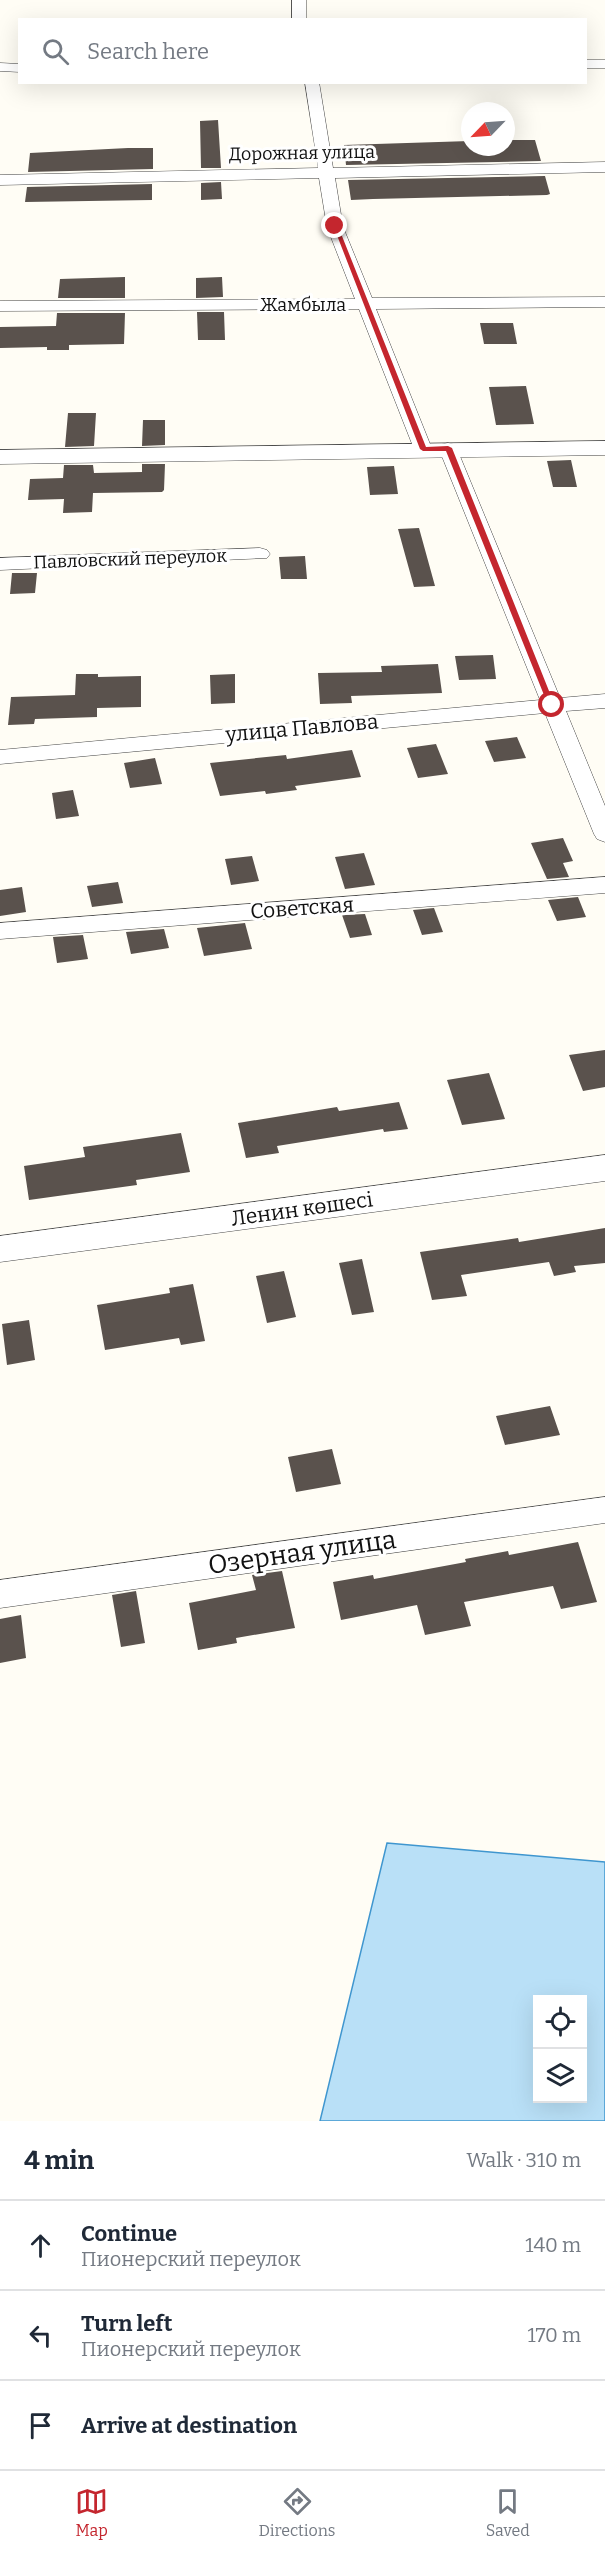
<!DOCTYPE html>
<html lang="en">
<head>
<meta charset="utf-8">
<style>
  :root { --surface:#fff; --page:#f6f6f7; --text:#1f2937; --muted:#747a83; --line:#e0e1e3; --accent:#c4262e }
  body { margin:0; font-family:Bitter,serif; background:var(--page); color:var(--text) }
  .controls { position:absolute; right:18px; bottom:18px; display:grid; overflow:hidden; border-radius:0px; box-shadow:0 6px 24px #0002 }
  .controls button { width:54px; height:54px; display:grid; place-items:center; padding:0; border:0; border-bottom:2px solid var(--line); background:var(--surface); color:var(--text); font:30px sans-serif }
  .compass { position:absolute; left:461px; top:102px; width:54px; height:54px; border-radius:50%; background:var(--surface); box-shadow:0 6px 24px #0002; rotate:245deg }
  .stop { position:absolute; width:18px; height:18px; margin:-14px; border:4px solid #c4262e; border-radius:50%; background:#fff }
  .stop.end { background:#c4262e; border-color:#fff; box-shadow:0 2px 6px #0008 }
  .list { margin:0; padding:0; list-style:none }
  h2 { display:flex; justify-content:space-between; align-items:center; height:78px; margin:0; padding:0 24px; font-size:26px }
  h2 small { font-size:20px; font-weight:400; color:var(--muted) }
  .list li { display:grid; grid-template-columns:39px 1fr auto; gap:18px; align-items:center; box-sizing:border-box; height:90px; padding:0 24px; border-top:2px solid var(--line) }
  .list b { display:block; font-size:22px; white-space:nowrap }
  .list p { margin:0; font-size:20px; white-space:nowrap; color:var(--muted) }
  .list em { font-size:20px; font-style:normal; color:var(--muted) }
  .icon { flex:none; width:33px; height:33px; fill:none; stroke:currentColor; stroke-width:2; stroke-linecap:round; stroke-linejoin:round }
  .map { position:relative; flex:none; width:605px; height:2121px; overflow:hidden }
  .search { position:absolute; background:var(--surface); box-shadow:0 6px 24px #0002; left:18px; right:18px; top:18px; height:66px; display:flex; align-items:center; gap:15px; box-sizing:border-box; padding:0 21px; border-radius:0px; color:var(--muted); font-size:22px }
  .sheet { height:348px; background:var(--surface) }
  nav { display:flex; justify-content:space-around; align-items:center; box-sizing:border-box; height:84px; border-top:2px solid var(--line); background:var(--surface); font-size:16px; color:var(--muted) }
  nav a { display:grid; justify-items:center; gap:3px }
  nav .on { color:var(--accent) }
  .map>svg:first-child { display:block }
  .water { fill:#b9e0f7; stroke:#3f96cf; stroke-width:1.5; fill-rule:evenodd }
  .building { fill:#5a524d }
  .lines { fill:none; stroke-linecap:round; stroke-linejoin:round }
  .minor-casing { stroke:#444; stroke-width:1 }
  .tertiary-casing { stroke:#444; stroke-width:1 }
  .minor { fill:#fff; fill-rule:evenodd }
  .tertiary { fill:#fff; fill-rule:evenodd }
  .route { fill:#c4262e }
  .labels { text-anchor:middle; stroke-width:6; stroke-linejoin:round; paint-order:stroke }
  .far-street-label { font-size:18px; fill:#111; stroke:#fff }
  .street-label { font-size:21px; fill:#111; stroke:#fff }
  .near-street-label { font-size:26px; fill:#111; stroke:#fff }
</style>
</head>
<body>
<div class="map">
<svg width="605" height="2121" viewBox="0 0 605 2121">
  <rect width="100%" height="100%" fill="#fffdf5"/>
  <path class="water" d="M387,1843L605,1862V2121H320ZM538,2000H582V2098H538Z"/>
  <path class="building" d="M218,120L221,168H201L200,121Z
    M506,140H535L541,161L346,165L344,145L470,141V147H506Z
    M128,148H153V169L28,172L30,153Z
    M545,176L550,194L547,195L373,199L351,200L348,180Z
    M221,182L222,199L201,200V183Z
    M152,184V200L25,202L27,187Z
    M125,277V298H58L60,279Z
    M222,277L223,297L196,298V278Z
    M197,312H224L225,340H198Z
    M57,313H125L124,344L69,345V350H47V347L0,348V327L56,326Z
    M480,323H513L517,344H484Z
    M526,386L534,424L496,425L489,387Z
    M68,413H96L94,446L65,447Z
    M143,420H165V445L142,446Z
    M571,460L577,487H553L547,461Z
    M142,464H165L164,490L162,492L93,493L92,512L63,513L64,499L28,500L30,479L63,478L64,465H93L94,473L142,472Z
    M394,466L398,494L370,495L367,467Z
    M419,528L435,586L414,587L398,529Z
    M305,556L307,579H281L279,557Z
    M12,573H37L35,593L10,594Z
    M493,655L496,679L459,680L455,656Z
    M438,664L442,693L351,696L352,703L320,704L318,673L382,672L381,666Z
    M76,674H98V677L141,676V707L97,708V717L35,719L34,724L8,725L11,697L75,695Z
    M235,674V703L211,704L210,675Z
    M517,737L526,758L494,762L485,741Z
    M436,744L448,774L418,778L407,748Z
    M352,750L361,777L295,786L297,790L266,794L265,791L220,796L210,763L286,755L287,759Z
    M155,758L162,784L130,788L124,763Z
    M73,790L79,816L56,819L52,793Z
    M563,838L573,861L563,863L569,877L547,879L531,843Z
    M364,853L375,885L345,889L335,857Z
    M252,856L259,881L231,885L225,859Z
    M118,882L123,903L92,907L87,886Z
    M22,887L26,912L0,916V890Z
    M578,897L586,917L557,921L548,900Z
    M434,908L443,932L422,935L413,910Z
    M365,914L372,935L350,938L342,915Z
    M245,923L252,949L204,956L197,928Z
    M164,929L169,948L131,954L126,932Z
    M83,935L88,959L57,963L53,937Z
    M605,1050V1087L583,1091L569,1055Z
    M489,1073L505,1119L462,1125L447,1080Z
    M399,1102L408,1129L384,1132L383,1129L277,1146L279,1153L246,1158L238,1123L337,1107L339,1111Z
    M181,1133L190,1172L136,1180L137,1185L29,1200L24,1166L85,1157L83,1147Z
    M605,1228V1263L574,1266L576,1272L554,1276L549,1262L461,1275L467,1296L432,1300L420,1252L518,1238L519,1242Z
    M362,1259L374,1312L352,1315L339,1263Z
    M284,1271L296,1317L267,1323L256,1276Z
    M193,1284L205,1341L181,1345L179,1338L105,1350L97,1305L170,1293L169,1288Z
    M29,1320L35,1360L7,1365L2,1324Z
    M550,1406L560,1435L505,1445L496,1416Z
    M332,1449L341,1484L296,1492L288,1457Z
    M578,1542L597,1602L561,1609L553,1586L464,1602L471,1626L425,1635L417,1605L341,1620L333,1582L373,1575L374,1579L466,1562L465,1559L508,1551L509,1555Z
    M282,1571L295,1628L236,1638L237,1643L198,1650L189,1603L256,1590L252,1575Z
    M136,1591L145,1643L121,1647L112,1595Z
    M21,1615L26,1658L0,1663V1619Z"/>
  <g class="lines">
    <defs>
      <path id="minor" d="M292,0H306V20H292Z
        M586,60H605V68H586Z
        M0,63L20,64V72L0,71Z
        M305,82H319L333,168L605,162V172L335,178L343,227L372,298L605,297V307L376,309L432,449L430,453H416L414,449L359,309L0,311V301L355,299L327,227L319,178L0,185V175L318,168Z
        M448,443L455,445L457,449L560,698L605,694V708L566,711L605,806V842L597,839L594,834L545,713L0,764V750L540,700L439,449L441,445Z
        M260,548L267,550L270,554L267,558L0,570V558Z
        M605,877V893L0,939V923Z
        M605,1497V1523L0,1608V1580Z"/>
      <path id="tertiary" d="M605,441V455L0,464V450Z
        M605,1155V1181L0,1262V1236Z"/>
    </defs>
    <use href="#minor" class="minor-casing"/>
    <use href="#tertiary" class="tertiary-casing"/>
    <use href="#minor" class="minor"/>
    <use href="#tertiary" class="tertiary"/>
  </g>
  <path class="route" d="M333,225L338,226L426,447L448,446L452,448L555,706L548,705L446,451H423L420,449Z"/>
  <g class="labels">
    <g class="far-street-label">
      <text transform="translate(302 153) rotate(-1)" y="6">Дорожная улица</text>
      <text x="303" y="311">Жамбыла</text>
      <text transform="translate(130 559) rotate(-2)" y="6">Павловский переулок</text>
    </g>
    <g class="street-label">
      <text transform="translate(302 728) rotate(-5)" y="7">улица Павлова</text>
      <text transform="translate(302 908) rotate(-4)" y="7">Советская</text>
      <text transform="translate(302 1209) rotate(-8)" y="7">Ленин көшесі</text>
    </g>
    <g class="near-street-label">
      <text transform="translate(302 1552) rotate(-8)" y="9">Озерная улица</text>
    </g>
  </g>
</svg>
<div class="controls">
<button><svg class="icon" aria-label="locate" viewBox="0 0 24 24"><circle cx="12" cy="12" r="6"/><path d="M12 2v4M12 18v4M2 12h4M18 12h4"/></svg></button>
<button><svg class="icon" aria-label="layers" viewBox="0 0 24 24"><path d="M12 4l9 5-9 5-9-5zM3 14l9 5 9-5"/></svg></button>
</div>
<svg class="compass" viewBox="-18 -18 36 36"><path d="M0-13l5 13h-10z" fill="#e53935"/><path d="M0 13l5-13h-10z" fill="#747a83"/></svg>
<div class="stop" style="left:552px;top:705px"></div>
<div class="stop end" style="left:335px;top:226px"></div>
<div class="search"><svg class="icon" aria-label="search" viewBox="0 0 24 24"><circle cx="10" cy="10" r="6"/><path d="M15 15l6 6"/></svg>Search here</div>
</div>
<section class="sheet">
<h2>4 min<small>Walk · 310 m</small></h2>
<ul class="list">
<li><svg class="icon" aria-label="ahead" viewBox="0 0 24 24"><path d="M12 20V5M6 11l6-6 6 6"/></svg><div><b>Continue</b><p>Пионерский переулок</p></div><em>140 m</em></li>
<li><svg class="icon" aria-label="left" viewBox="0 0 24 24"><path d="M17 20v-9H6M10 6l-5 5 5 5"/></svg><div><b>Turn left</b><p>Пионерский переулок</p></div><em>170 m</em></li>
<li><svg class="icon" aria-label="arrive" viewBox="0 0 24 24"><path d="M6 21V4h12l-3 4 3 4H6"/></svg><div><b>Arrive at destination</b></div></li>
</ul>
</section>
<nav>
<a class="on"><svg class="icon" aria-label="map" viewBox="0 0 24 24"><path d="M3 6l6-2 6 2 6-2v14l-6 2-6-2-6 2zM9 4v14M15 6v14"/></svg>Map</a>
<a><svg class="icon" aria-label="directions" viewBox="0 0 24 24"><path d="M12 3l9 9-9 9-9-9zM9 14v-3h6M13 9l2 2-2 2"/></svg>Directions</a>
<a><svg class="icon" aria-label="saved" viewBox="0 0 24 24"><path d="M7 4h10v16l-5-4-5 4z"/></svg>Saved</a>
</nav>
</body>
</html>
